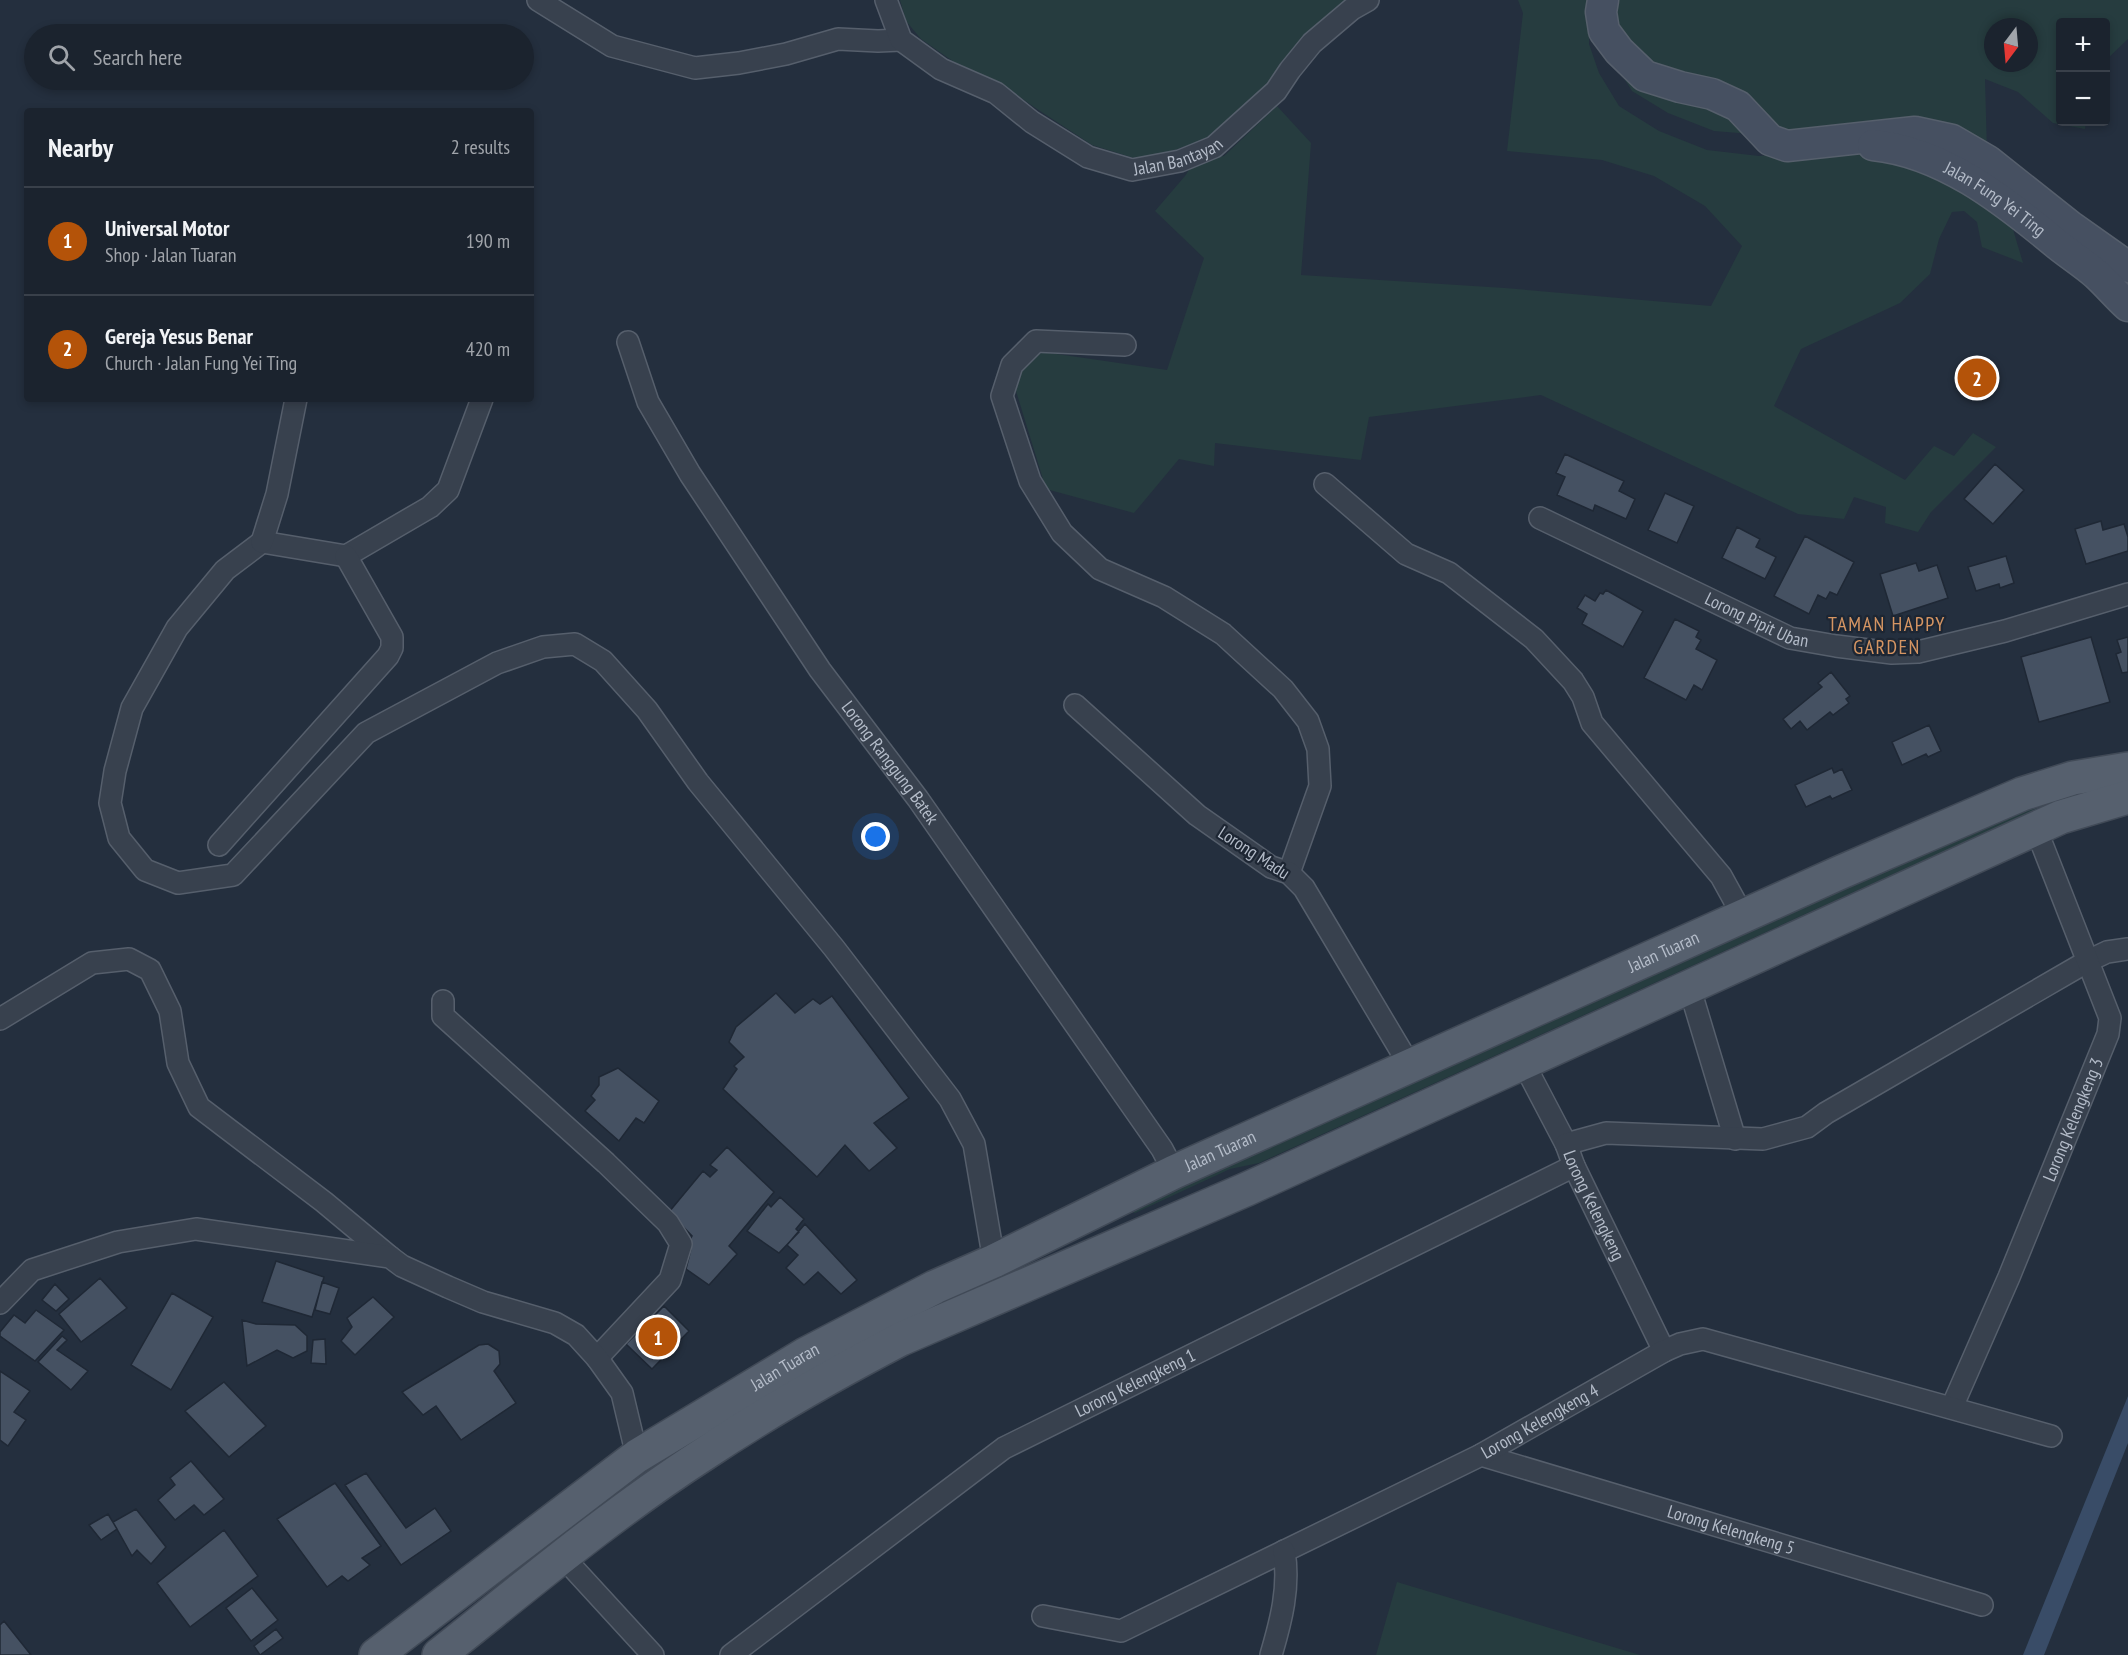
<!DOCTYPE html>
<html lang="en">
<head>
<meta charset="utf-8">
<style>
  :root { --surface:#1b232e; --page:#282f3a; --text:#f1f3f6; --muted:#a0a4aa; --line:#39404a; --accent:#b45309 }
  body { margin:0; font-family:"PT Sans Narrow",sans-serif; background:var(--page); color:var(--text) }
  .controls { position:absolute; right:18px; top:18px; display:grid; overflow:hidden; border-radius:6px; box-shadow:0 3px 9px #0003 }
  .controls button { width:54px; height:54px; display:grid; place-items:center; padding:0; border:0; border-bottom:2px solid var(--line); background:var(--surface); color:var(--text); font:30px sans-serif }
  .compass { position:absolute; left:1984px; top:18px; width:54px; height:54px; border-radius:50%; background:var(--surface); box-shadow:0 3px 9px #0003; rotate:196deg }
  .you { position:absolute; left:876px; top:837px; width:21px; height:21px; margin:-15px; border:4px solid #fff; border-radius:50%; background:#1a73e8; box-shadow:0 0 0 9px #1a73e833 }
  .badge { display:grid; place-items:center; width:39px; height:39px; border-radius:50%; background:var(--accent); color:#fff; font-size:20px; font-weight:700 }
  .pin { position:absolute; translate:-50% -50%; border:3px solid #fff; box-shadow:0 2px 6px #0006 }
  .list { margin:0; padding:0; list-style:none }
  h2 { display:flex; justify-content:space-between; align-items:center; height:78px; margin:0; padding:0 24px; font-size:26px }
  h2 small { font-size:20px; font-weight:400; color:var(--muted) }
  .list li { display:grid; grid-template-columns:39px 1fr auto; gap:18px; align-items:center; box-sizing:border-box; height:108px; padding:0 24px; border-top:2px solid var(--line) }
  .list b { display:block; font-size:22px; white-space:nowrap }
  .list p { margin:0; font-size:20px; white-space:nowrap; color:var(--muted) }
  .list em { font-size:20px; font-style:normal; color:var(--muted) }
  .icon { flex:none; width:33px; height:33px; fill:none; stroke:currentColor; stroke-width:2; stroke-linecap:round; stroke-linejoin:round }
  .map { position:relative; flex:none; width:2128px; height:1655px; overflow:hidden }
  .search { position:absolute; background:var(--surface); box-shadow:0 3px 9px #0003; left:24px; top:24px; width:510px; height:66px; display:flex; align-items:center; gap:15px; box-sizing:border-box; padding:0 21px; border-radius:33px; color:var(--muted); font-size:22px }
  .panel { position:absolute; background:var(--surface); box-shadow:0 3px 9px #0003; left:24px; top:108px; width:510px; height:294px; border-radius:6px }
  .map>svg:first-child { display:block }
  .green { fill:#263c3f; fill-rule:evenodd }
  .water { fill:#394c67 }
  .building { fill:#455162; stroke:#1f2835; stroke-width:1.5 }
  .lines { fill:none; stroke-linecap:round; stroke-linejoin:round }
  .street-casing { stroke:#565f6c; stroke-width:24 }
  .secondary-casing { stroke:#565f6c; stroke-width:33 }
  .primary-casing { stroke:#414a57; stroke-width:36 }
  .street { stroke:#38414e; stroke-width:21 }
  .secondary { stroke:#465061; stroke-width:30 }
  .primary { stroke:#56606e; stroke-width:33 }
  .labels { text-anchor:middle; stroke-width:4.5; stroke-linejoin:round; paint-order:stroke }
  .street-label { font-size:18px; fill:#b4bcc9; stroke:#1d2633 }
  .neighbourhood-label { font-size:20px; letter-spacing:1.5px; fill:#d59563; stroke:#1d2633 }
</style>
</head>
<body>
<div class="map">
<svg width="2128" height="1655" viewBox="0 0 2128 1655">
  <rect width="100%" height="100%" fill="#242f3e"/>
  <path class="green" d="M900,0H1345L1303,37L1266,86L1204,140L1169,152L1137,159L1092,145L1034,107L999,82L954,62L921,39L906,21Z
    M1518,0H1590L1589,44L1599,73L1619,106L1659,131L1707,150L1759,156L1834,149L1913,151L2012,226L2023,263L1982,247L1977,222L1964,211L1952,212L1939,239L1930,274L1900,303L1801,349L1774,406L1905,480L1934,446L1954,456L1973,433L1996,447L1931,512L1918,532L1885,523L1886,507L1854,497L1844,519L1798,514L1541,395L1369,417L1361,460L1215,443L1214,466L1179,459L1134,513L1046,489L1016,391L1021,366L1043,352L1167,370L1204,258L1155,211L1185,176L1194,162L1224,156L1277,106L1311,143L1301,275L1505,288L1711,306L1742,246L1705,206L1654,176L1602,160L1507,151L1523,13Z
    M1616,0H2128V39L2106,60V22H2060V122H2086L2085,129L2053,123L2018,92L1985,79L1987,153L1905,118L1751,134L1714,131L1668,113L1632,91L1617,67L1613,42ZM1993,27H2029V63H1993Z
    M2128,776L1911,866L1259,1163L1230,1169L1135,1213L1132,1212L1134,1208L1253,1153L2000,815Z
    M1397,1582L1640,1655H1376Z"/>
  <path class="water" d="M2128,1396V1443L2044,1655H2023Z"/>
  <path class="building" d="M1565,454L1624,481L1619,491L1635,499L1626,519L1595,505L1593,511L1557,495L1565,477L1556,473Z
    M1995,464L2024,490L1993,524L1964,499Z
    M1665,493L1694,506L1677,543L1648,530Z
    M2101,521L2103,530L2124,524L2128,537V551L2086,564L2075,529Z
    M1737,527L1760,539L1756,547L1776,557L1765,579L1722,558Z
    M1805,536L1854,562L1837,595L1830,592L1826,599L1818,595L1809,614L1774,596Z
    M2006,556L2014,583L2000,588L1999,584L1976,591L1968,567Z
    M1916,563L1919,571L1937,565L1948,598L1893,616L1880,574Z
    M1606,590L1643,611L1623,647L1582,624L1587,614L1577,608L1585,595L1595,601L1600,593L1603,594Z
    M1675,619L1699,631L1696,637L1701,640L1696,649L1717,660L1702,690L1694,685L1686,700L1644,678Z
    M2091,637L2110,702L2039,722L2021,657Z
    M2128,637V672L2122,673L2116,654L2121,652L2117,640Z
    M1831,672L1850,696L1846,699L1849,703L1833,715L1830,712L1807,730L1800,721L1791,729L1783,719L1822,687L1818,683Z
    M1929,725L1941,751L1928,757L1926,754L1902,765L1892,742Z
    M1832,768L1834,773L1842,769L1852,790L1832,799L1830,796L1806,807L1795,785Z
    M776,993L795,1013L813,999L820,1004L832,996L909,1098L874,1123L897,1148L869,1171L845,1145L817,1177L723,1089L737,1069L734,1066L744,1057L729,1042L736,1027Z
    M618,1068L659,1101L644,1123L636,1118L619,1141L585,1111L595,1100L591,1096L599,1085V1077Z
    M727,1147L774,1192L729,1246L737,1254L709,1285L686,1269L691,1249L687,1246L692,1236L669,1212L703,1171L710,1177L717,1170L710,1165Z
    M780,1197L804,1219L796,1229L799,1232L779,1253L747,1231L768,1204L771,1207Z
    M805,1224L857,1280L841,1294L818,1272L804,1285L786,1268L798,1255L787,1245Z
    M276,1261L324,1277L312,1317L262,1302Z
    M100,1278L127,1308L81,1342L59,1314Z
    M322,1282L339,1288L330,1314L315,1310Z
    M55,1284L69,1299L56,1311L42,1300Z
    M172,1293L213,1317L171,1390L131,1365Z
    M373,1297L394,1317L355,1355L341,1341L352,1327L347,1318Z
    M664,1306L689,1331L652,1369L626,1344Z
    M36,1310L64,1330L35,1361L0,1336V1332L14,1315L25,1323Z
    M242,1320L256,1324L295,1325L307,1336V1351L293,1358L277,1350L247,1366Z
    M62,1336L67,1340L57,1350L88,1371L71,1390L38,1362Z
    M325,1339L326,1364L311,1363L313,1340Z
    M488,1344L499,1351L500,1364L494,1371L516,1403L461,1440L436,1406L423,1415L402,1392L479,1345Z
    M0,1371L30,1391L14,1412L26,1420L8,1446L0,1440Z
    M224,1382L266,1426L229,1457L185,1411Z
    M191,1461L224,1499L204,1515L194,1505L175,1520L158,1500L175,1485L170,1478Z
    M366,1473L406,1528L435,1508L451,1531L401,1565L345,1485Z
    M335,1483L381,1546L362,1558L370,1565L348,1581L342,1576L327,1587L277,1519Z
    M136,1509L166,1547L151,1564L137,1550L132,1556L113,1522Z
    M108,1514L117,1529L101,1540L89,1525Z
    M224,1530L258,1576L190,1627L157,1583Z
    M252,1588L278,1620L251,1641L226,1608Z
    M4,1621L31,1655H0V1625Z
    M276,1629L283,1638L260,1655L254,1646Z"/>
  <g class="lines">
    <defs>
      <g id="street">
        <path d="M538,0L612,46L695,68L739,63L786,54L838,39L878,41L901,40"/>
        <path id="s1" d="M886,0L901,40L941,69L996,93L1032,122L1088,157L1132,170L1180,161L1214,147L1276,91L1290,70L1312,43L1352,9L1368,0"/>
        <path id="s2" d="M628,342L648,402L690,474L820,670L918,799L1162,1149L1174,1172"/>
        <path d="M1125,345L1036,341L1012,365L1002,396L1030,481L1062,533L1100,569L1164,597L1223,634L1283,689L1308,721L1318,749L1320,786L1289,873"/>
        <path d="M1325,484L1406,554L1449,573L1534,639L1573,681L1583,697L1592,723L1721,876L1743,916"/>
        <path id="s3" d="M1540,518L1790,638L1836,646L1892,653L1918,652L2005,631L2128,594"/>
        <path d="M262,542L225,570L177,628L132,708L115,771L110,803L119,838L145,870L178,883L233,875L366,733L497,663L543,647L575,644L603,661L647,710L698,782L834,948L950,1099L974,1144L994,1261"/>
        <path d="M262,542L346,556L430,507L448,490L482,399"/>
        <path d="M262,542L277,494L296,399"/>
        <path d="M1075,705L1197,815L1271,867L1289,873L1304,888L1410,1066"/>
        <path d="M219,845L388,656L392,648V637L346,556"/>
        <path d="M1689,986L1735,1139"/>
        <path d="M443,1001V1016L606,1163L668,1223L681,1244L670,1280L597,1358"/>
        <path d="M0,1019L92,963L129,959L150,970L170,1011L178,1063L199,1107L324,1202L390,1257"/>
        <path id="s4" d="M1523,1062L1566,1144L1574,1166L1664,1351"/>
        <path d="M1566,1144L1606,1133L1763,1139L1807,1127L1826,1113L2088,961L2107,952L2128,949"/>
        <path d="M0,1303L32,1270L118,1242L196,1229L390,1257L402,1266L448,1287L483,1302L555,1323L576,1335L597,1358L622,1393L637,1456"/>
        <path id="s5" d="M1952,1407L2009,1277L2108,1034L2110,1018L2036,829"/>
        <path id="s6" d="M1481,1455L1982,1605"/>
        <path d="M563,1557L653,1655"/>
        <path id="s7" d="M1043,1616L1121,1631L1481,1455L1664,1351L1680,1344L1703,1339L2051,1436"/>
        <path id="s8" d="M731,1655L1004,1448L1574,1166"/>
        <path d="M1271,1655C1281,1621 1290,1587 1284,1551"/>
      </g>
      <g id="secondary">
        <path d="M1603,0L1601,12L1604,31L1619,51L1645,76L1680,87L1712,94L1738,106L1770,140L1787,146L1915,132L1952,140L1988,161L2070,226L2128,267"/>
        <path id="s9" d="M1873,145C1942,152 2001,198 2052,240C2066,252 2082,262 2096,274C2107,284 2117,296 2128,306"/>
      </g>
      <g id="primary">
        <path id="s10" d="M376,1655L637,1456L806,1354L935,1287L994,1261L1174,1172L1839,873L2022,794L2073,778L2128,769"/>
        <path d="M439,1655C526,1586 611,1514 704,1454C767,1412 834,1374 901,1339L1247,1189L2061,817L2128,797"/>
      </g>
    </defs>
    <use href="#street" class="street-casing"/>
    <use href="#secondary" class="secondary-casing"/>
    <use href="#primary" class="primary-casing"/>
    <use href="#street" class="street"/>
    <use href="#secondary" class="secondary"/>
    <use href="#primary" class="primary"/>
  </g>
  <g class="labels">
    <g class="street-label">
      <text dy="6" stroke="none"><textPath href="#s1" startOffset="358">Jalan Bantayan</textPath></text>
      <text dy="6" stroke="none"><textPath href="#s9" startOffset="135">Jalan Fung Yei Ting</textPath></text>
      <text dy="6" stroke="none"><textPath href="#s3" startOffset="240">Lorong Pipit Uban</textPath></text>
      <text dy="6" stroke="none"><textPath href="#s2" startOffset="498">Lorong Ranggung Batek</textPath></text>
      <text transform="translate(1254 853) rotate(33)" y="6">Lorong Madu</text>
      <text dy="6" stroke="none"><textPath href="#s10" startOffset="1473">Jalan Tuaran</textPath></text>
      <text dy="6" stroke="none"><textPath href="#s5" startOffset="312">Lorong Kelengkeng 3</textPath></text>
      <text dy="6" stroke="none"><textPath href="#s10" startOffset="987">Jalan Tuaran</textPath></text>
      <text dy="6" stroke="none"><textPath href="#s4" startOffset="160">Lorong Kelengkeng</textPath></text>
      <text dy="6" stroke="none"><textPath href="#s10" startOffset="501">Jalan Tuaran</textPath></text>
      <text dy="6" stroke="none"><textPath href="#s8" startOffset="489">Lorong Kelengkeng 1</textPath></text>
      <text dy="6" stroke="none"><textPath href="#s7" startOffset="548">Lorong Kelengkeng 4</textPath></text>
      <text dy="6" stroke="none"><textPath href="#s6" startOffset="261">Lorong Kelengkeng 5</textPath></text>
    </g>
    <g class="neighbourhood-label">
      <text x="1887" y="631">TAMAN HAPPY<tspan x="1887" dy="23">GARDEN</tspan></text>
    </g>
  </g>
</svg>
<div class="controls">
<button>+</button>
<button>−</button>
</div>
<svg class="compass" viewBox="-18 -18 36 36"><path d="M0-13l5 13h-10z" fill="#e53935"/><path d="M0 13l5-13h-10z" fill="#a0a4aa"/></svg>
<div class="you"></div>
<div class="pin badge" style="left:658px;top:1337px">1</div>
<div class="pin badge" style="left:1977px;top:378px">2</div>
<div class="search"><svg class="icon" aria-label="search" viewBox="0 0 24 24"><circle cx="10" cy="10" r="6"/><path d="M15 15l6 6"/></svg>Search here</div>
<section class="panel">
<h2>Nearby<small>2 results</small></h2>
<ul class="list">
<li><span class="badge">1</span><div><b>Universal Motor</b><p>Shop · Jalan Tuaran</p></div><em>190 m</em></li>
<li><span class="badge">2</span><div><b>Gereja Yesus Benar</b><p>Church · Jalan Fung Yei Ting</p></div><em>420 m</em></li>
</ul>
</section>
</div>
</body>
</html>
